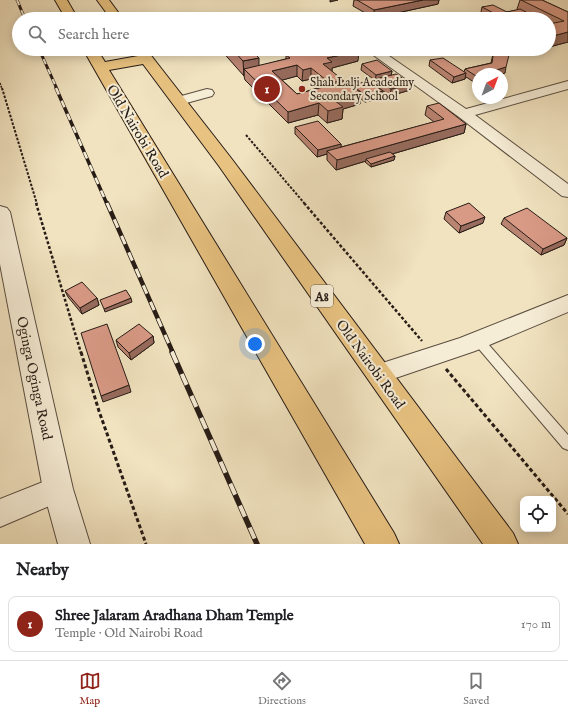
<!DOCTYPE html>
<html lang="en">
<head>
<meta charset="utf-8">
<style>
  :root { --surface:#fff; --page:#f6f6f6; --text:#202124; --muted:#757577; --line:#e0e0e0; --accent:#8f2418 }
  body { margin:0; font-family:"IM FELL English",serif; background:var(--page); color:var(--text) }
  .controls { position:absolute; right:12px; bottom:12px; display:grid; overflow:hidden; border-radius:8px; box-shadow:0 2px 10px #0003 }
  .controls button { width:36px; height:36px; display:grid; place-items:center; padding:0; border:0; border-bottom:1px solid var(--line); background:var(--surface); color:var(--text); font:20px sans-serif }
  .compass { position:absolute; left:472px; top:68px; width:36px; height:36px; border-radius:50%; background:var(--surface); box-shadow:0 2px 10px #0003; rotate:41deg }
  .you { position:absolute; left:255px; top:344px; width:14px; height:14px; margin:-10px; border:3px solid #fff; border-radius:50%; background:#1a73e8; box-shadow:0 0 0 6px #1a73e833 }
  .badge { display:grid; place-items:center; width:26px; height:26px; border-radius:50%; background:var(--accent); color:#fff; font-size:13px; font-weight:700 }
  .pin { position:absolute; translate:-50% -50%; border:2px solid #fff; box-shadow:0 1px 4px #0006 }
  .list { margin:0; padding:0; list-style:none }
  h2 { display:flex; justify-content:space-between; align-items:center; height:52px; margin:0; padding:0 16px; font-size:17px }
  h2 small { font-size:13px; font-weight:400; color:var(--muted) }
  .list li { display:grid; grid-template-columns:26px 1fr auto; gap:12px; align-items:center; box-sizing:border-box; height:56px; margin:0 8px 8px; padding:0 8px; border:1px solid var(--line); border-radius:8px }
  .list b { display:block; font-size:15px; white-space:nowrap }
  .list p { margin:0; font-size:13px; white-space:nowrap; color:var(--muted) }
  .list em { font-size:13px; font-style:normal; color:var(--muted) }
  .icon { flex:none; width:22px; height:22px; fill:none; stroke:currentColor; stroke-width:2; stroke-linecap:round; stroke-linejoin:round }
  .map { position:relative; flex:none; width:568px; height:544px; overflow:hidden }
  .search { position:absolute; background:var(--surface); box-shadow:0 2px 10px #0003; left:12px; right:12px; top:12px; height:44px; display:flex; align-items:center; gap:10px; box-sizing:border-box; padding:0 14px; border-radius:22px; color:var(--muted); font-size:15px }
  .sheet { height:116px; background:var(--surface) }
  nav { display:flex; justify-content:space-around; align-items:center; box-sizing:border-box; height:56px; border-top:1px solid var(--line); background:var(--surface); font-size:11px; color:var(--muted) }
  nav a { display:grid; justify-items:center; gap:2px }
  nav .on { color:var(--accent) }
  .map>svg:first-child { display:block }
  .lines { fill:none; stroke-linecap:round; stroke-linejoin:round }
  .service-casing { stroke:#5a4e40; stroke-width:2 }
  .minor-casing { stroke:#5a4e40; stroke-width:2 }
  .tertiary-casing { stroke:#5a4e40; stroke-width:2 }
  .trunk-casing { stroke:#271c16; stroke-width:2 }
  .path-far3 { stroke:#271c16; stroke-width:1.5; stroke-dasharray:2 1; stroke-linecap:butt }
  .path-far2 { stroke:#271c16; stroke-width:2; stroke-dasharray:2.5 1.5; stroke-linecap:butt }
  .path-far1 { stroke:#271c16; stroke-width:2.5; stroke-dasharray:3 2; stroke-linecap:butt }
  .path { stroke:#271c16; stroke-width:3; stroke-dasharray:4 2.5; stroke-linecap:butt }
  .service { fill:#f6edd6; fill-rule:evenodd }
  .minor { fill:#f6edd6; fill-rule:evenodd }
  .tertiary { fill:#f6edd6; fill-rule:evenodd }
  .trunk { fill:#e8c280; fill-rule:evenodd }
  .rail-far3-casing { stroke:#271c16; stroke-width:3 }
  .rail-far2-casing { stroke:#271c16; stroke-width:3.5 }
  .rail-far1-casing { stroke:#271c16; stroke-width:4.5 }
  .rail-casing { stroke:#271c16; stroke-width:5.5 }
  .rail-far3 { stroke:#f6edd6; stroke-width:2; stroke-dasharray:5.5; stroke-linecap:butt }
  .rail-far2 { stroke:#f6edd6; stroke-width:2.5; stroke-dasharray:7; stroke-linecap:butt }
  .rail-far1 { stroke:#f6edd6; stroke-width:3; stroke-dasharray:9; stroke-linecap:butt }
  .rail { stroke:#f6edd6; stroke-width:4; stroke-dasharray:12; stroke-linecap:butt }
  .wall { fill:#ba8472; stroke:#271c16; fill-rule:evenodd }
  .shaded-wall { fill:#976b5d; stroke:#271c16 }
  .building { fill:#d89985; stroke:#271c16 }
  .poi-dot { fill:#8f2418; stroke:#f6edd6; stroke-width:1.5 }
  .labels { text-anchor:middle; stroke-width:4; stroke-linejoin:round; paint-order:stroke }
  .far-poi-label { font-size:12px; fill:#271c16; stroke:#f6edd6; text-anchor:start }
  .shield { fill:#f6edd6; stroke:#655b50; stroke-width:1 }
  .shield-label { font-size:13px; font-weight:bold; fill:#271c16 }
  .street-label { font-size:14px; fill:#271c16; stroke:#f6edd6 }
</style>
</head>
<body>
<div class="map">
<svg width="568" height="544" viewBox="0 0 568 544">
  <rect width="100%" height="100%" fill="#f1e3c0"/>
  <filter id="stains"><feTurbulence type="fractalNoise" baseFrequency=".005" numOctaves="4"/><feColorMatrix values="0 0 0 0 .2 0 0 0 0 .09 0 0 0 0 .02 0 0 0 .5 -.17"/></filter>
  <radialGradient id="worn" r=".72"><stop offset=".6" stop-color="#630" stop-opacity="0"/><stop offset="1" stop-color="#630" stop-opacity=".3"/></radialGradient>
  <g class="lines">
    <defs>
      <path id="service" d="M477,335L481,336L568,435V450L563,448L473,342L471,339L473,336Z"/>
      <path id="minor" d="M365,49H379L466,109L568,81V89L475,115L568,184V197L562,196L459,117Z
        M207,89L212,90L214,93L212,96L179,105L174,104L172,101L174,98Z
        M568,295V312L475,351L378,384L370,381L366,374L370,367L460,338Z
        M58,476L68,480L72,489L68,498L0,527V499Z"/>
      <path id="tertiary" d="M0,206L7,208L10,212L73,489L90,544H58L43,489L0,264Z"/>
      <path id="trunk" d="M55,0H67L78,19H66Z
        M97,0H109L123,19H111Z
        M83,49H97L105,62L138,56L132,49H146L231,158L513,533L518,544H483L219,166L143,64L109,70L394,533L399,544H365Z"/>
    </defs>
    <use href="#service" class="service-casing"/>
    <use href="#minor" class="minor-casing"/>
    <use href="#tertiary" class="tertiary-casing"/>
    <use href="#trunk" class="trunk-casing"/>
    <path class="path-far3" d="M0,83L2,89"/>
    <path class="path-far2" d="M2,88L37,204
      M246,135L305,204"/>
    <path class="path-far1" d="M36,203L81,353
      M304,203L422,341"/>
    <path class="path" d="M81,352L99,411L146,544
      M446,369L568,514"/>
    <use href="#service" class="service"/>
    <use href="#minor" class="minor"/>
    <use href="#tertiary" class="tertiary"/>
    <use href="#trunk" class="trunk"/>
    <defs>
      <path id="rail-far3" d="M17,0L25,19
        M39,49L57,89"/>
      <path id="rail-far2" d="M56,88L107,204"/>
      <path id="rail-far1" d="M107,203L173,353"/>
      <path id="rail" d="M172,352L257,544"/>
    </defs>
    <use href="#rail-far3" class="rail-far3-casing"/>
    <use href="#rail-far2" class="rail-far2-casing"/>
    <use href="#rail-far1" class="rail-far1-casing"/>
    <use href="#rail" class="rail-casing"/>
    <use href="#rail-far3" class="rail-far3"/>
    <use href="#rail-far2" class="rail-far2"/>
    <use href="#rail-far1" class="rail-far1"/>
    <use href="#rail" class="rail"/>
  </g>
  <path class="wall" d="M354,0H439L438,4L374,18L353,6Z
    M520,0H542L568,12V42L549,47V19H536L525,14V15L516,17L521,19H483L480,17L482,7L507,12L518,10L517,9Z
    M220,49H258L251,50L259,66L286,59V55L319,52L358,61L332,68V72L343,80V82L382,98L365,102L360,98V104L343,109L342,119L327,123L318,115L288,123L245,80L244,76ZM297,76L302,81L311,79L321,87L297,94L282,80Z
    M494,49L505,73L474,82L466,77L465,79L452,83L429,66L430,60L464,72L465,69L491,63Z
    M362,64L392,71L391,75L411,84L410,90L390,96L375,85L376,81L361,70Z
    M427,106L466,124L464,133L392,154L395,156L394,160L371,167L365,162L366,161L336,170L327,160V154L317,157L295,134V127L341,144V147L434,122L425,115Z
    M446,212L483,223L459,233L444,219Z
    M504,218L567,238L564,245L541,255L501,224Z
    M65,291L97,298L99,305L82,314L68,297Z
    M153,336L154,343L131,360L118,347L116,340Z"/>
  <path class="shaded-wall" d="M330,0H338L330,2Z
    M423,0H439L438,4L374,18V10Z
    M526,12L525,15L505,19L503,17Z
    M568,32V42L549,47V37Z
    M246,49H258L247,51Z
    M359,51L358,61L332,68V73L323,64L327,58Z
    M259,58V73L244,69V76L243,61Z
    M297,65V76L272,83V71Z
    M506,67L505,73L502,74H484Z
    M311,68V79L302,81L303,70Z
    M392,71L391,77L376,79L375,81L376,75Z
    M466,73L465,79L452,83L454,77Z
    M476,76H478V81L474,82Z
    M343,80L342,92L330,95V83Z
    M411,84L410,90L390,96L391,89Z
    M383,91L382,98L365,102L366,96Z
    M361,93L360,104L343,109L342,119L327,123L328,111L334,100Z
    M319,103L318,115L288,123V112Z
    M466,124L464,133L368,161L366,159V161L336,170L337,160Z
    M341,144V150L327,151V154L317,157L318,150Z
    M395,156L394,160L371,167V164Z
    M485,217L483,223L459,233L461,226Z
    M567,238L564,245L541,255L543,249Z
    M97,298L99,305L82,314L80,308Z
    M131,298L132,302L105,312L104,309Z
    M153,336L154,343L131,360L129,353Z
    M129,385L131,392L103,402L101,396Z"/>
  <path class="building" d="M357,0H423L374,10Z
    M521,0H542L568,12V32L549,37V24L564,21Z
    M493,5L521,19H505L482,7Z
    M520,9L526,12L513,15L507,12Z
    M423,16L428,19H413Z
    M232,49H250L259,58L243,61Z
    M312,49H315L319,52L330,49H357L359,51L327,58L332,62L323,64L343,80L330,83L311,68L303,70L297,65L272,71L297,94L346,81L361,93L334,100L343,107L328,111L319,103L288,112L244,69L290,58L286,55Z
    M494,49L510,51L506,67L484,74H478V76H476L465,69L492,63Z
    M443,58L466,73L454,77L430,60Z
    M377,60L392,71L376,75L362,64Z
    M396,74L411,84L391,89L376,79Z
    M368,81L383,91L366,96L352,85Z
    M439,103L466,124L337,160L327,151L444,119L427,106Z
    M318,121L341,144L318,150L295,127Z
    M390,152L395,156L371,164L366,159Z
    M469,203L485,217L461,226L446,212Z
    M527,208L567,238L543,249L504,218Z
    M82,282L97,298L80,308L65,291Z
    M126,290L131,298L104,309L100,300Z
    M107,324L129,385L101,396L81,333Z
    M139,324L153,336L129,353L116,340Z"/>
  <circle class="poi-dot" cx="302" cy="89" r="4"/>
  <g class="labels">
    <g class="far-poi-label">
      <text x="310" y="86">Shah Lalji Acadedmy<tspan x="310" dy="14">Secondary School</tspan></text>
    </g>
    <rect class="shield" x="311" y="285" width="22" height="22" rx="3"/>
    <g class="shield-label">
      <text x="322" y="301">A8</text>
    </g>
    <g class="street-label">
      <text transform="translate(138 131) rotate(59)" y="5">Old Nairobi Road</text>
      <text transform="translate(371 364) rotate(54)" y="5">Old Nairobi Road</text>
      <text transform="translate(35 378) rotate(78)" y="5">Oginga Oginga Road</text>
    </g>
  </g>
  <rect width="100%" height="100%" filter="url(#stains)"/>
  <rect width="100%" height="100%" fill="url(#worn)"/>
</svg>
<div class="controls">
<button><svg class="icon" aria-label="locate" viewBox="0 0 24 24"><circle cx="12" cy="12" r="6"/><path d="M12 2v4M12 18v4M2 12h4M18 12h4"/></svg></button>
</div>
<svg class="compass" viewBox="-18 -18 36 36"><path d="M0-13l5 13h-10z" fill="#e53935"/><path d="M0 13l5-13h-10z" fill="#757577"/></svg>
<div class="you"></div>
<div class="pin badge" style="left:267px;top:89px">1</div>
<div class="search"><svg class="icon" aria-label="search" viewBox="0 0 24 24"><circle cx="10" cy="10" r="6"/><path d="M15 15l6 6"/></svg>Search here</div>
</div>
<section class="sheet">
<h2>Nearby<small></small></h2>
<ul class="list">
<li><span class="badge">1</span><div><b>Shree Jalaram Aradhana Dham Temple</b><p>Temple · Old Nairobi Road</p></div><em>170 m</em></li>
</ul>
</section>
<nav>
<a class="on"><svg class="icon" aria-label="map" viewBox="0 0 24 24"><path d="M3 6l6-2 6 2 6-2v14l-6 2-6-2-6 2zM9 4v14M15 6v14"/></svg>Map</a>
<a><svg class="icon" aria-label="directions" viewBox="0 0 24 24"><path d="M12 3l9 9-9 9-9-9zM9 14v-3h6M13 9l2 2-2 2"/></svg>Directions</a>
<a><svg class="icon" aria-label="saved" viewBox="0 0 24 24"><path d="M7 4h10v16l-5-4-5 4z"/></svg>Saved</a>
</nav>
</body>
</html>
